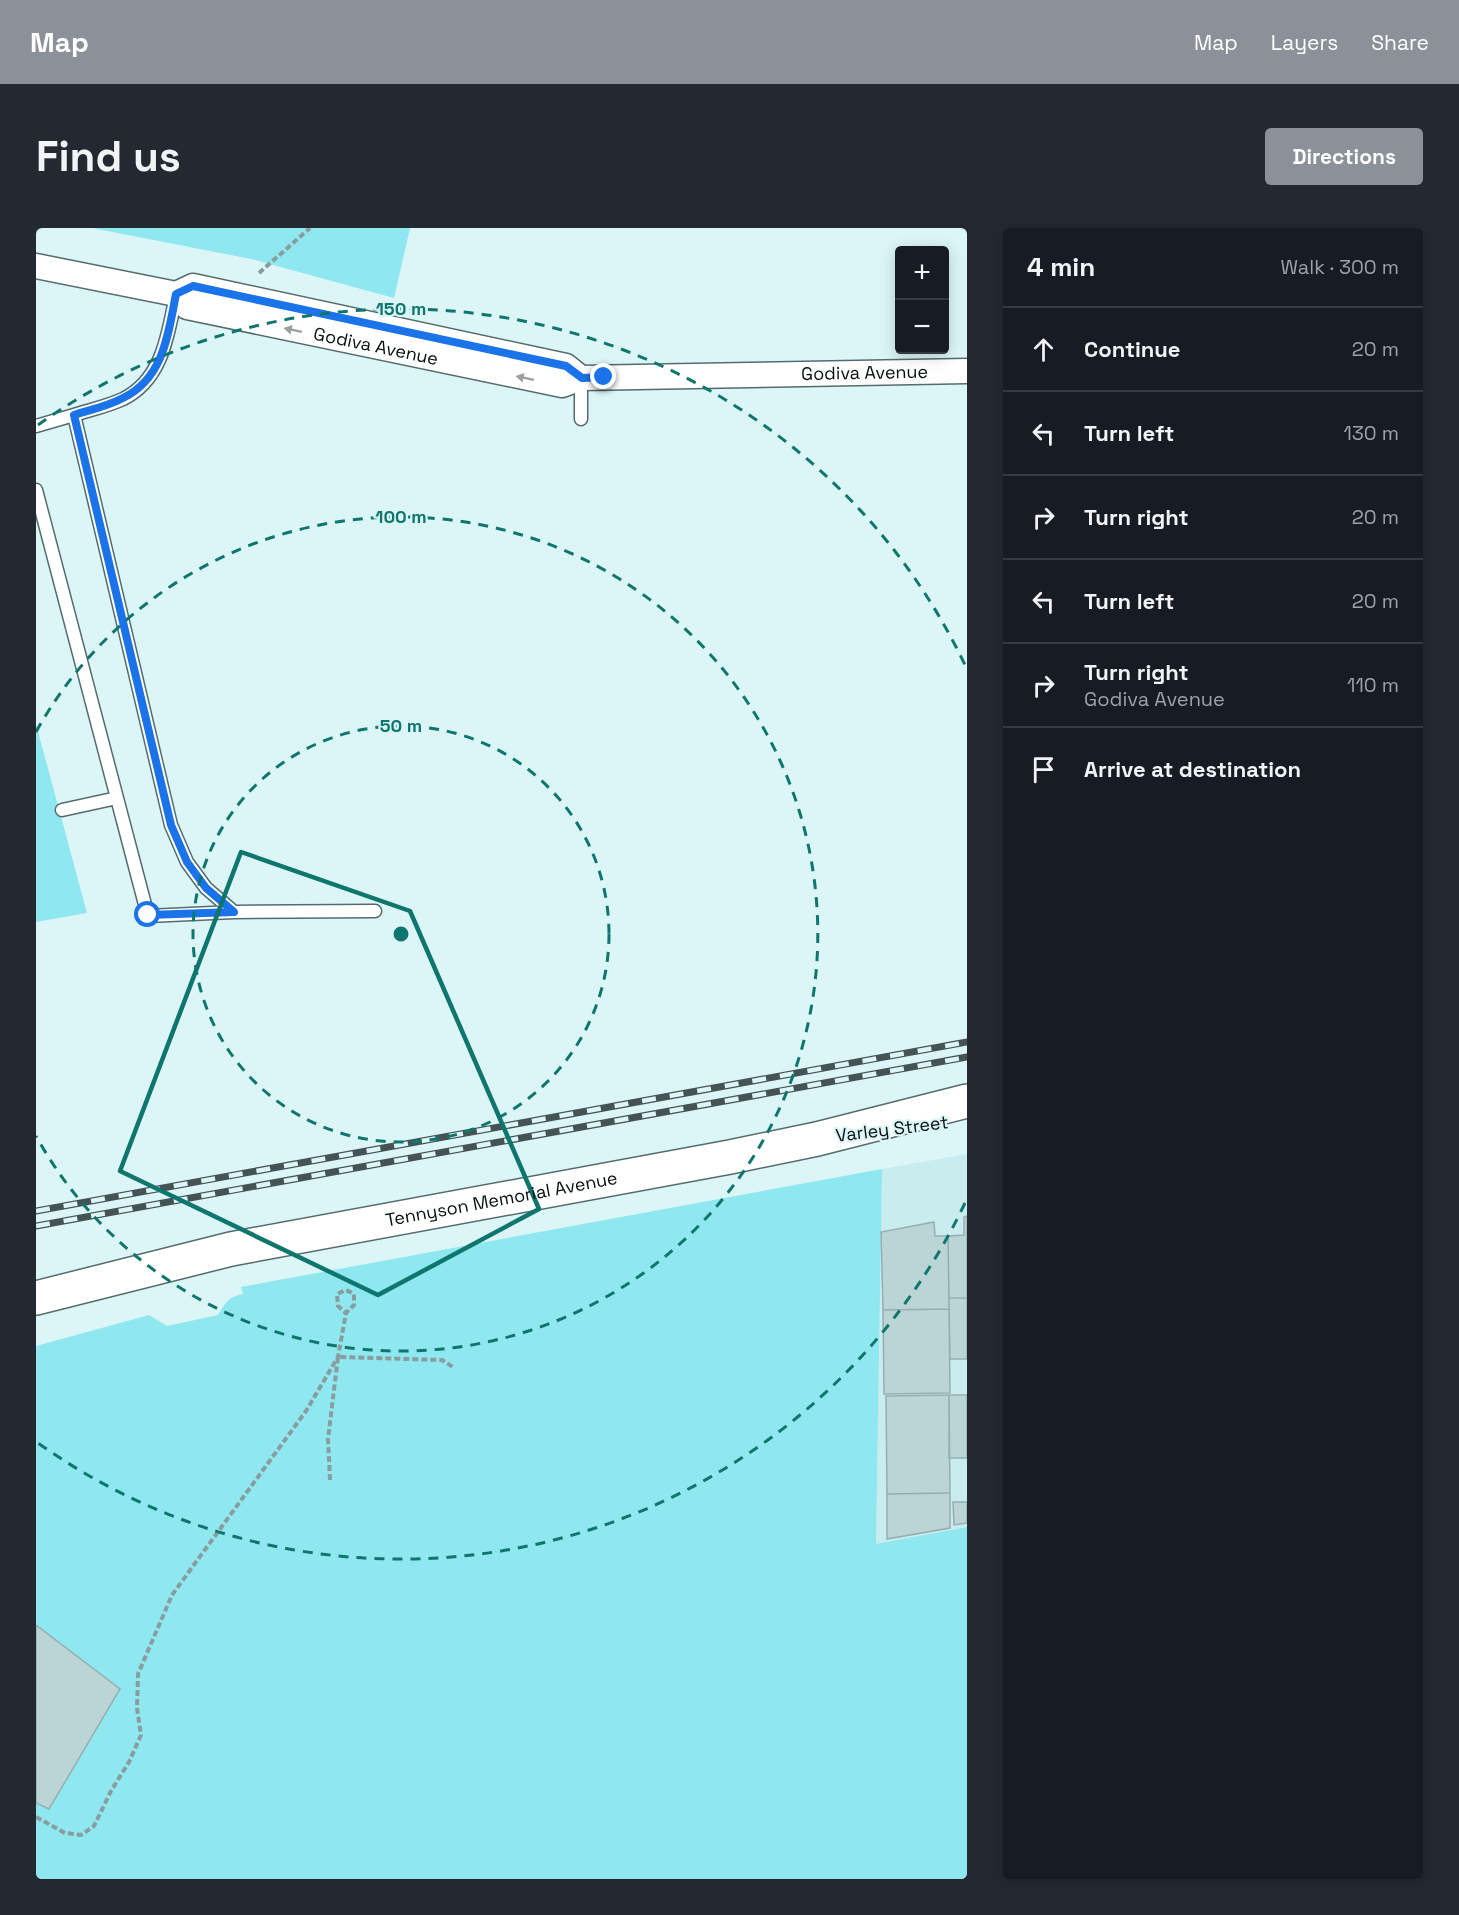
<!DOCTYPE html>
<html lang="en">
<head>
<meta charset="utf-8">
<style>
  :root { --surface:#171b24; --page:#242831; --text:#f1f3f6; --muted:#9ea1a6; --line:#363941; --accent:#8c9099 }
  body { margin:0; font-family:"Space Grotesk",sans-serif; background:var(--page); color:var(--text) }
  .controls { position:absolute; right:18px; top:18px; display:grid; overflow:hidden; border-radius:6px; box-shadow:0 3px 15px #0003 }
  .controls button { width:54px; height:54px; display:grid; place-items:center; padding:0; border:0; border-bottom:2px solid var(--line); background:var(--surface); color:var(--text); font:30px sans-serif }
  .stop { position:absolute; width:18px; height:18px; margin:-14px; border:4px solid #1a73e8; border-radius:50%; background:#fff }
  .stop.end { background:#1a73e8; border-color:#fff; box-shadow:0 2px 6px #0008 }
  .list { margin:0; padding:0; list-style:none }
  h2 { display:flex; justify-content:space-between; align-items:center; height:78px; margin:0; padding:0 24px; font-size:26px }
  h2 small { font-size:20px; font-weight:400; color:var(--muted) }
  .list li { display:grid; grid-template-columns:39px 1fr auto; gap:18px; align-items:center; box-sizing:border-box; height:84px; padding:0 24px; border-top:2px solid var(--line) }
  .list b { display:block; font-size:22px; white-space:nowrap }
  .list p { margin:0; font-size:20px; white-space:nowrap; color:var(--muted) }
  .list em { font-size:20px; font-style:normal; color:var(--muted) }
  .icon { flex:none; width:33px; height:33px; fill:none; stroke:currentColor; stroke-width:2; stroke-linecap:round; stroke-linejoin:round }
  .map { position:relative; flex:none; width:931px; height:1651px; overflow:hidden; border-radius:6px }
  header { display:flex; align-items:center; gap:36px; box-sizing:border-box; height:84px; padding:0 30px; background:var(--accent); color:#fff }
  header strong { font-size:28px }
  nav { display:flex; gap:33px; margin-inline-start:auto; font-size:21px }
  .intro { display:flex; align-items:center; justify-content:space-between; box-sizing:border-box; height:144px; padding:0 36px }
  h1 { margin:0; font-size:42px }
  .button { padding:15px 27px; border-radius:6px; background:var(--accent); color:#fff; font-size:21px; font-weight:700 }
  main { display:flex; gap:36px; padding:0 36px }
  aside { flex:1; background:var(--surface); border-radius:6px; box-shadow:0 3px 15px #0003 }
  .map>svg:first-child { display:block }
  .built { fill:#c9ecef }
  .green { fill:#8fe7f0 }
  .building { fill:#bbd4d6; stroke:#97aeb1; stroke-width:1.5 }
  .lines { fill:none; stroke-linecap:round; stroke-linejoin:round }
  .service-casing { stroke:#556c6e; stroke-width:15 }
  .minor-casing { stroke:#556c6e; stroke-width:27 }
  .secondary-casing { stroke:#556c6e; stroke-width:36 }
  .path { stroke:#899c9e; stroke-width:4; stroke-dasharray:6 3; stroke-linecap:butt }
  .service { stroke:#fff; stroke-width:12 }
  .minor { stroke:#fff; stroke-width:24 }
  .secondary { stroke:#fff; stroke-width:33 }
  .rail-casing { stroke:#465355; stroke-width:7 }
  .rail { stroke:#dcf6f8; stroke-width:4.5; stroke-dasharray:14; stroke-linecap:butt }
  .oneway { fill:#9c9f9f }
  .route { stroke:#1a73e8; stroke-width:8 }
  .marked { fill:none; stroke:#0f766e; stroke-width:4.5; stroke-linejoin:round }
  .ring { fill:none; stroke:#0f766e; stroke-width:3; stroke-dasharray:10 8 }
  .labels { text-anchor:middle; stroke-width:4.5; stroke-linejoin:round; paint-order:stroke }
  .street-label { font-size:18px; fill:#070f10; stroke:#dcf6f8 }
  .centre { fill:#0f766e; stroke:#dcf6f8; stroke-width:3 }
  .ring-label { font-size:18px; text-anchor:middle; font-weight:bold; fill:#0f766e; stroke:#dcf6f8; stroke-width:4.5; stroke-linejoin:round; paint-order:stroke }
</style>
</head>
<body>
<header>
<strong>Map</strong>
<nav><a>Map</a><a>Layers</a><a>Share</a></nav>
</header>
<div class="intro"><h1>Find us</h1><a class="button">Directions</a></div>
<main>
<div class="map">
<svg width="931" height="1651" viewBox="0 0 931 1651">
  <rect width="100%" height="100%" fill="#dcf6f8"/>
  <path class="built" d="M931,926V1299L840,1317L846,941Z"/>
  <path class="green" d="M56,0H374L358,70L215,31Z
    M0,496L51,685L0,694Z
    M846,941L840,1316L931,1299V1651H0V1118L113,1087L131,1098L182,1087C189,1075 193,1068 207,1066L205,1059Z"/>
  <path class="building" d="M931,988V1070H913L912,1008L928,1007V989Z
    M898,994L899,1008H912L913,1081L847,1082L845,1004Z
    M913,1070H931V1131H914Z
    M913,1081L914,1165L848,1166L847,1082Z
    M913,1167H931V1230H913Z
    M913,1167L914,1265L851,1266L850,1168Z
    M914,1265V1300L851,1311V1266Z
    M917,1274H931V1295L918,1297Z
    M0,1397L84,1461L13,1581L0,1575Z"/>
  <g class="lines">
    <defs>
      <path id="service" d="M140,67C132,106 127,151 87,171C72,178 54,182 38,187L135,597L151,634L170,660L198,684L339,683
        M545,191V150
        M0,198L38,187
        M0,262L112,688L198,684
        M26,582L81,570"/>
      <g id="minor">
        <path d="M0,38L140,66L157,58L530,138L545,150"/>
        <path id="s1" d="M140,66L151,79L526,157L545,150L931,143"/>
      </g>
      <g id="secondary">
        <path id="s2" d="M0,1070L195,1021L694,929L781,911L931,873"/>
      </g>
    </defs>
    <use href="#service" class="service-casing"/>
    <use href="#minor" class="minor-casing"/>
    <use href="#secondary" class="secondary-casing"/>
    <path class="path" d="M223,45L274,0
      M294,1252L292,1211L302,1129L406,1132L417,1139
      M0,1589L29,1605L45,1607L58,1598L75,1563L93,1534L105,1507L101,1480L102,1446L136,1367L270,1183L302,1129L310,1085L318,1077V1066L310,1062L301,1066L302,1078L310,1085"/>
    <use href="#service" class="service"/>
    <use href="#minor" class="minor"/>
    <use href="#secondary" class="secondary"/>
    <defs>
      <path id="rail" d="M0,983L931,814
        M0,998L931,829"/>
    </defs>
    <use href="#rail" class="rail-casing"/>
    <use href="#rail" class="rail"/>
  </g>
  <defs><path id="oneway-solid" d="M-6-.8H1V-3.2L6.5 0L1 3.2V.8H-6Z" transform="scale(1.5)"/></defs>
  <g class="oneway">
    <use href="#oneway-solid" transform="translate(257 102) rotate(-168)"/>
    <use href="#oneway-solid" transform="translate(489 150) rotate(-168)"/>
  </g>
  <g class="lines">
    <path class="route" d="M112,687L198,684L170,660L151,634L135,597L38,187C54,182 72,178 87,170C128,150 132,106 140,66L157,58L530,138L546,150L568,149"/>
  </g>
  <path class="marked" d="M205,624L374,683L503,981L342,1067L84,943Z"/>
  <g class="ring">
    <circle cx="365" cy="706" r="208"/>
    <path d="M0 504A417 417 0 1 1 0 908"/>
    <path d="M929 975A625 625 0 0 1 2 1215M2 197A625 625 0 0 1 929 437"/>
  </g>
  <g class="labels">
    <g class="street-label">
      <text dy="6" stroke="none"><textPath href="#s1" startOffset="210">Godiva Avenue</textPath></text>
      <text dy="6" stroke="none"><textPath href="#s1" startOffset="704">Godiva Avenue</textPath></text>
      <text transform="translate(856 901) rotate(-7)" y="6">Varley Street</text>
      <text dy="6" stroke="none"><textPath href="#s2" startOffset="476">Tennyson Memorial Avenue</textPath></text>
    </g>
  </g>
  <circle cx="365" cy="706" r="9" class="centre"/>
  <g class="ring-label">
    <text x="365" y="87">150 m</text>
    <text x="365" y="295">100 m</text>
    <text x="365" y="504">50 m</text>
  </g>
</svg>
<div class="controls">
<button>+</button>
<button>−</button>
</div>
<div class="stop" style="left:112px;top:687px"></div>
<div class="stop end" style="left:568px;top:149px"></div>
</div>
<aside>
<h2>4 min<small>Walk · 300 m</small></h2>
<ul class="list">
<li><svg class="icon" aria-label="ahead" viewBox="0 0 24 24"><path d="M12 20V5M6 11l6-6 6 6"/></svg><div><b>Continue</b></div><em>20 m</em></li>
<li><svg class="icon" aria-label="left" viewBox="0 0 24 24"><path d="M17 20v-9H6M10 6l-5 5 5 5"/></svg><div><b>Turn left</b></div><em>130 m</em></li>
<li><svg class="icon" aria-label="right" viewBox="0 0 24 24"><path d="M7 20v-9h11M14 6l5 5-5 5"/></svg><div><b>Turn right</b></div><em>20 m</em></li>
<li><svg class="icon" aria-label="left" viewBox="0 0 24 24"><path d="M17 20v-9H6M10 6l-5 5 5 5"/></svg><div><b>Turn left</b></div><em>20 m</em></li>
<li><svg class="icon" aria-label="right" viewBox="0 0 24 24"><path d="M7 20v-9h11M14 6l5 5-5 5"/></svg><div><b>Turn right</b><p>Godiva Avenue</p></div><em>110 m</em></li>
<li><svg class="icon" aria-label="arrive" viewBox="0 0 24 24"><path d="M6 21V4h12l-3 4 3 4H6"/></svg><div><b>Arrive at destination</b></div></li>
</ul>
</aside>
</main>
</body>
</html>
